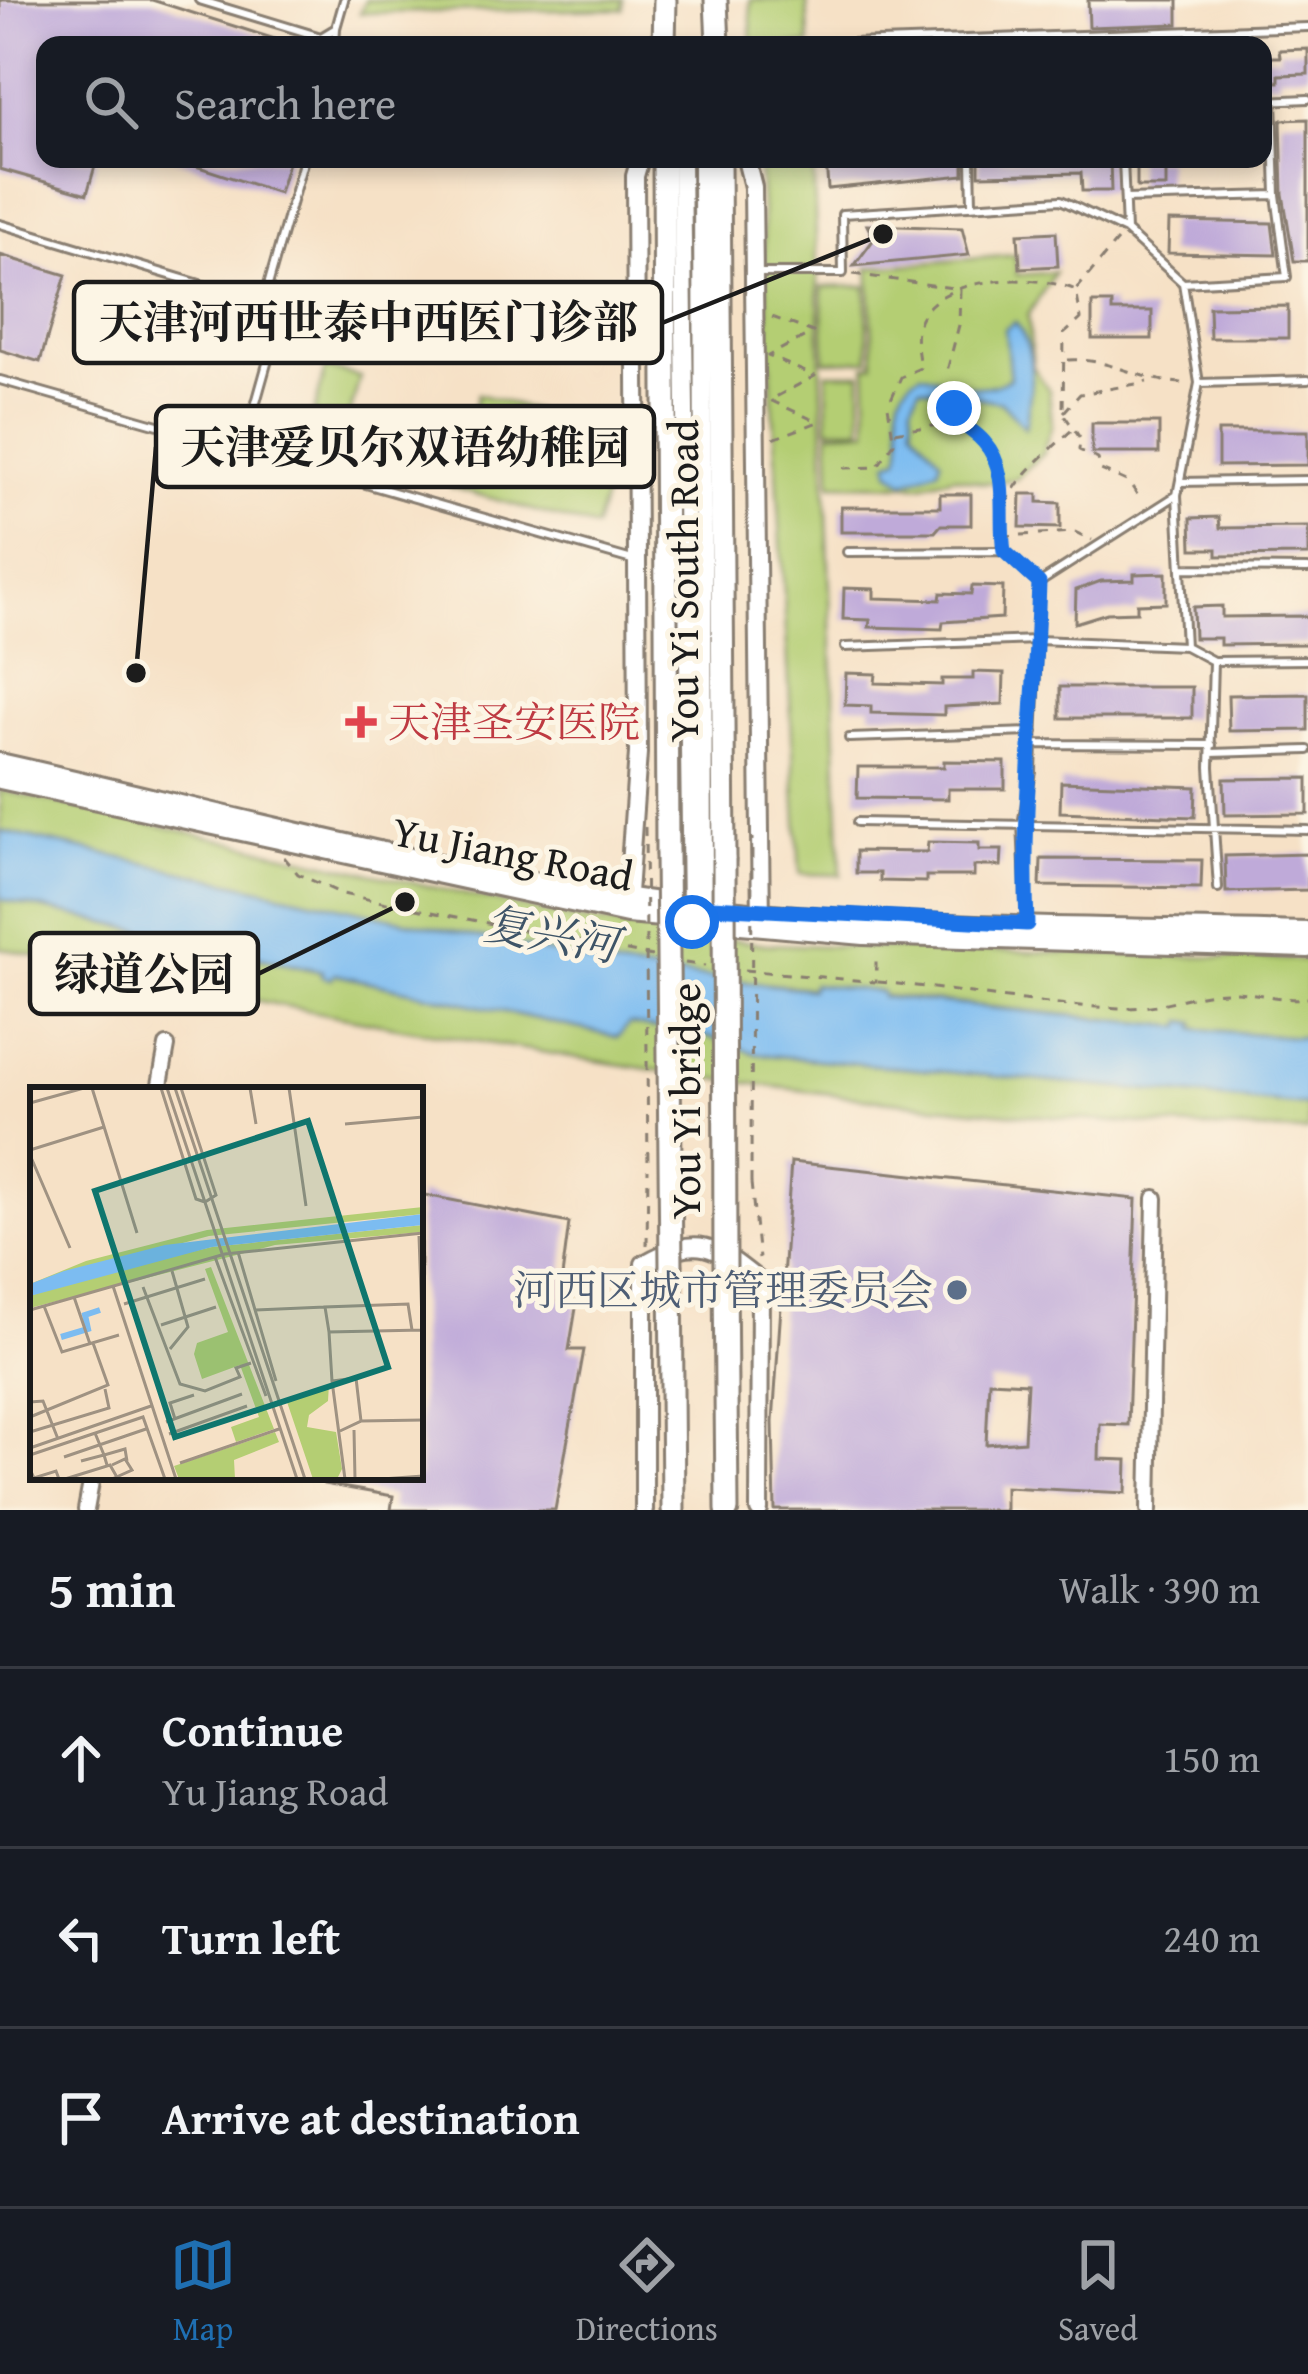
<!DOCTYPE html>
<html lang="en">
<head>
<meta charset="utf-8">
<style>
  :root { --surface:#171b24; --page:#20242c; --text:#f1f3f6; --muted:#9ea1a6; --line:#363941; --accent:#1f6fb2 }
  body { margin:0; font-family:"Gentium Book Plus","Noto Serif SC",serif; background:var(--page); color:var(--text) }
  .stop { position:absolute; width:36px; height:36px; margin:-27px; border:9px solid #1a73e8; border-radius:50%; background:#fff }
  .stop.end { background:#1a73e8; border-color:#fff; box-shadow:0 3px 12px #0008 }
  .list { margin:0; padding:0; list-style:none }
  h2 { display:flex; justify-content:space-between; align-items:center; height:156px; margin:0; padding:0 48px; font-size:51px }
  h2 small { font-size:39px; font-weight:400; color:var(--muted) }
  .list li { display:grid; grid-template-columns:78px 1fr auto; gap:36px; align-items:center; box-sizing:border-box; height:180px; padding:0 48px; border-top:3px solid var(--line) }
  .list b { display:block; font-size:45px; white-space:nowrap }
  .list p { margin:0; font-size:39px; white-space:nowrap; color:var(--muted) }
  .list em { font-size:39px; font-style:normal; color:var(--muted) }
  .icon { flex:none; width:66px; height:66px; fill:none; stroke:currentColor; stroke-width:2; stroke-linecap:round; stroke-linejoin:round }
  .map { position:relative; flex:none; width:1308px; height:1510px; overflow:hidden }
  .search { position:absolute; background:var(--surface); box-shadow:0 6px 18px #0003; left:36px; right:36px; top:36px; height:132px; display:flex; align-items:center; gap:30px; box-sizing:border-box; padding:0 42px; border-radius:24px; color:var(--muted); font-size:45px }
  .sheet { height:696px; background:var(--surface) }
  nav { display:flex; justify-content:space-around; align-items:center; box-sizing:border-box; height:168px; border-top:3px solid var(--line); background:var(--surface); font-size:33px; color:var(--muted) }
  nav a { display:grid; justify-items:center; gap:6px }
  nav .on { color:var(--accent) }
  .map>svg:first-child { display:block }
  .green { fill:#b4ce73; stroke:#687548; stroke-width:3 }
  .water { fill:#7cbcf1; stroke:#4c6c86; stroke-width:3 }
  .building { fill:#bfaad9; fill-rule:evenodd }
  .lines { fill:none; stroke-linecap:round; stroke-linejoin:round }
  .service-casing { stroke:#897e71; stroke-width:12 }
  .minor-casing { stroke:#897e71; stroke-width:20 }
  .tertiary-casing { stroke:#897e71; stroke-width:22 }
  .secondary-casing { stroke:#897e71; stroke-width:24 }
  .primary-casing { stroke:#897e71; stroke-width:27 }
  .path { stroke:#897e71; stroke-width:3; stroke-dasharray:9 9; stroke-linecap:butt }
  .service { stroke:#fff; stroke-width:6 }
  .minor { stroke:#fff; stroke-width:14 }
  .tertiary { stroke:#fff; stroke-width:16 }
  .secondary { stroke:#fff; stroke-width:18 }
  .primary { stroke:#fff; stroke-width:21 }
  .primary-bridge-casing { stroke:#897e71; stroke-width:27; stroke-linecap:butt }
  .path-bridge { stroke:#897e71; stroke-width:3; stroke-dasharray:9 9; stroke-linecap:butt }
  .primary-bridge { stroke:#fff; stroke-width:21 }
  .route { stroke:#1a73e8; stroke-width:15 }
  .health-dot { fill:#e0444e; stroke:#fcf5e5; stroke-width:4.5 }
  .service-dot { fill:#5c6f8a; stroke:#fcf5e5; stroke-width:4.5 }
  .labels { text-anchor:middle; stroke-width:10; stroke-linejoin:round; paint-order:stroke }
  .street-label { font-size:42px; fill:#1c1c1c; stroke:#fcf5e5 }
  .health-label { font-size:42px; fill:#be3a42; stroke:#fcf5e5; text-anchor:start }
  .service-label { font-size:42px; fill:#4e5e75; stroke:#fcf5e5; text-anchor:end }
  .water-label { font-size:45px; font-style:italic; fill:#3e5467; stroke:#fcf5e5 }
  .inset-river { fill:none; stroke:#7cbcf1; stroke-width:6 }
  .inset-road { fill:none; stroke:#9f9282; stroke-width:3 }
  .view { fill:#0f766e; fill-opacity:0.15; stroke:#0f766e; stroke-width:6 }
  .inset-edge { fill:none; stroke:#1c1c1c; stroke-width:6 }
  .leader { fill:none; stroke:#1c1c1c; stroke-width:4.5 }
  .callout-dot { fill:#1c1c1c; stroke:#fcf5e5; stroke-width:4.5 }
  .callout { fill:#fcf5e5; stroke:#1c1c1c; stroke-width:4.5 }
  .callout-label { font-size:45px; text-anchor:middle; font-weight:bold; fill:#1c1c1c }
</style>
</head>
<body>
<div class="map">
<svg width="1308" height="1510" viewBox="0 0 1308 1510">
  <rect width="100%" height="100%" fill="#fcf5e5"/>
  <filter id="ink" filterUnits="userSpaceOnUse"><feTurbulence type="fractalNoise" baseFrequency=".00833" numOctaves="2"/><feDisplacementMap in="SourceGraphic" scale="24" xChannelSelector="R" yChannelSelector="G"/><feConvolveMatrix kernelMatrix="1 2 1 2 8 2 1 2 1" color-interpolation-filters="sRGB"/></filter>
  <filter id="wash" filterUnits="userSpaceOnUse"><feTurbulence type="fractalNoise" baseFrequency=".004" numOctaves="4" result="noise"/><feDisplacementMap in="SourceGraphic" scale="48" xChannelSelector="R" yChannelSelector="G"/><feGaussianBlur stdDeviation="2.7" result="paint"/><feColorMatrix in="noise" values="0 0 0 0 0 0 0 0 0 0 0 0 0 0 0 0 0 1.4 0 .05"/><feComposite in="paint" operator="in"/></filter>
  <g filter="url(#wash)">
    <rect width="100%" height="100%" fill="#f6e1c6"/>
    <path class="green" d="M365,0H623V9L360,13Z
      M750,0H807L809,45H752Z
      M759,159H813L841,875L800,874Z
      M1015,255L1017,275L1055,272L1028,315L1033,367L1049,390L1052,425L1043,452L1016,479L985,483L954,476L922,485L831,484L829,432L868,430L866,366L874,364L869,268Z
      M866,286L869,360L825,361L822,287Z
      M326,368L360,377L343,441L309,431Z
      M827,373H861L862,428H828Z
      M478,394L622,436L595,528L451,487Z
      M0,790L575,919L765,944L1308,960V1038L1195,1029V1023L1185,1021L1183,1027L617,968L0,831Z
      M0,899L322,972L332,979L333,974L617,1037L628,1024L712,1038L757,1054L1308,1106V1132C866,1118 432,1040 0,948Z"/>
    <path class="water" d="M1015,322C1039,352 1031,393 1025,428L1001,402L920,387L912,404L913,427L941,459L938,469L905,482L890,471L889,462L899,458C910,423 881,394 921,373C954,381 978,397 1010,378L1005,329Z
      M0,831L617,968L811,989L812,984L882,992V997L1182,1027L1184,1021L1195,1023V1029L1308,1038V1106L757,1054L712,1038L629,1024L618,1037L334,974L331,979L321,976L322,971L0,899Z"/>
    <g id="blocks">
      <path class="building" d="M0,0H152L294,45H45V159H97L87,194L0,169Z
        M1088,0H1178V24L1089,27Z
        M1308,49V74L1279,75V82H1263V57H1280L1279,50Z
        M1308,119V261H1294L1283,194L1281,120Z
        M174,159H289L279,193Z
        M826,159H964V175L828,189Z
        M979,159L1110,160L1111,191H1082L1081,173L979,175Z
        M1137,159H1166V187H1137Z
        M1169,221L1272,223L1276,255L1168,253Z
        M867,225L962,228L969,255L854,266L874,239Z
        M1056,232L1058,266L1020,268L1018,234Z
        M0,255L66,275L40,362L0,350Z
        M1092,303H1112V311H1152V339H1092Z
        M1288,306V338H1210L1209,307Z
        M1092,423H1159V453H1092Z
        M1218,431H1308V465L1218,466Z
        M940,494H971V525H941L935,532H841V507H940Z
        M1021,494H1038V502L1060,503V528L1020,527Z
        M1219,517L1220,528L1308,527V555L1217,556V549H1192L1191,518Z
        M1166,573V603L1137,604V612L1107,613L1075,623L1076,590L1101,581L1134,580V574Z
        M972,586L1003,587L1002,618L943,622L942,629L869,627L870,620L843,619L844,588L874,589V598L940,600L941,593L971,594Z
        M1222,606V617L1308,616V644L1220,645V638H1194L1193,607Z
        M973,672L1004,673L1003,704L944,707V715L871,713V706L845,705L846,673L876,674L875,683L942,685V679H973Z
        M1060,687H1192V718H1060Z
        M1308,694V730L1229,731L1228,695Z
        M944,761L1005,762V789H948V799L857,798L858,767H944Z
        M1308,778V814L1225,815L1224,779Z
        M1061,782L1196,787L1195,817L1060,812Z
        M928,842L979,843V850H1002L1001,866H974V876H926V882L880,881V873H856V851L927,852Z
        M1308,854V890L1226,892L1225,856Z
        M1041,859L1202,860L1201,888L1040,886Z
        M791,1162L1136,1199L1128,1425L1100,1424L1099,1459L1127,1460L1126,1493L1005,1487V1510H775L773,1422ZM989,1381L1027,1383L1024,1441L986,1444Z
        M420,1194L569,1223L559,1300L577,1302L569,1350H584L555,1510H391L393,1496L324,1484L325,1477H420Z"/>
    </g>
  </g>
  <g filter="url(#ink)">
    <use href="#blocks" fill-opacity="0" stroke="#897e71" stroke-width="3"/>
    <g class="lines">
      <defs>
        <path id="service" d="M199,0L321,37L336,28L344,0
          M1195,31L1196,45
          M851,43L1308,27
          M335,45L336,28
          M1263,101L1308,99
          M971,159L972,204
          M1123,159L1126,231
          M1125,199L1276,195L1273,100
          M0,224L263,303L304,159
          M757,273H843L842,214L1061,200L1126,231L1183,283L1199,383L1177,495L1185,646L1213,661L1210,767L1218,888
          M1183,283L1287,277L1276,195
          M0,380L243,449L282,310L264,303
          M1199,383L1308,380
          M243,449L632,560
          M1180,482L1308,480
          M847,552L1004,551L1039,583
          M1181,568L1308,569
          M845,647L1037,640L1185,646
          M1213,661L1308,660
          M849,738L1034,732
          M1033,744L1212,745
          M1211,753L1308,750
          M857,822L1308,830
          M1027,924L1022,824L1032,772L1039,583L1177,495"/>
        <path id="minor" d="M159,1090L167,1046
          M86,1510L92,1477
          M1149,1510L1155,1198"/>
        <path id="tertiary" d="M682,159L691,914
          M702,159L704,916
          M746,159L753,187L761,925
          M627,907L638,753L635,176L640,159
          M644,1510V1264C699,1233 714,1245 760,1282L759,1510"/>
        <path id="secondary" d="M0,763C229,814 459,879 692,906C896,930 1103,926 1308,932
          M0,779L627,914L864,935L1308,948"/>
        <path id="primary" d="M716,0L718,45
          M664,45L665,0
          M664,159L667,853
          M719,159L724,859
          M671,1266L673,1510
          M725,1271L727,1510"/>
      </defs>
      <use href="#service" class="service-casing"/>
      <use href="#minor" class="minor-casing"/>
      <use href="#tertiary" class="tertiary-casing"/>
      <use href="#secondary" class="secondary-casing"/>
      <use href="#primary" class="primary-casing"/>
      <path class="path" d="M1117,241L1076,290L1081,319L1064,334L1063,413L1080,438L1079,450L1098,459L1101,470L1129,482L1142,502
        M853,274L960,289L959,325L946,375
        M772,317L813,332L768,356L815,376L770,400L818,422L773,439
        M1068,360C1108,357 1144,383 1185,383
        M948,396L960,425L985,442L1005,493
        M1064,412L1080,394L1147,382
        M895,432L957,422
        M844,468L877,467L894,443L888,406L901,377L920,368C919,357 915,342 917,330C928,273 1035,273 1076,290
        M1003,536L1075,532L1092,540
        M1002,540C995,491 1039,461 1073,429
        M284,857L298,874L342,894L652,956
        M685,963L705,966
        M744,970L876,982V955
        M878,982C960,989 1043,1007 1126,1008C1166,1008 1199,990 1235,992C1261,993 1281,1001 1308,998
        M751,1183L759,1259
        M647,1245L648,1170"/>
      <use href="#service" class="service"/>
      <use href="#minor" class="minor"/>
      <use href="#tertiary" class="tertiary"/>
      <use href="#secondary" class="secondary"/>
      <use href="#primary" class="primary"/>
      <defs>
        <path id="primary-bridge" d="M667,853L671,1266
          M724,859L725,1271"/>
      </defs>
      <use href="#primary-bridge" class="primary-bridge-casing"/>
      <path class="path-bridge" d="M645,827L648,1170
        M751,1183L752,838"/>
      <use href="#primary-bridge" class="primary-bridge"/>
    </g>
  </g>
  <g class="lines" filter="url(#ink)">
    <path class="route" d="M692,922V906L1027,924C1022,810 1035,697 1039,583L1004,551C998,516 1011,472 984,442C971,427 961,429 954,408"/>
  </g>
  <path class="health-dot" d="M355 704h12v12h12v12h-12v12h-12v-12h-12v-12h12z"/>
  <circle class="service-dot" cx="957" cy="1290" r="12"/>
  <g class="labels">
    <g class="street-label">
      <text transform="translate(683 581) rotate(-90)" y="15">You Yi South Road</text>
      <text transform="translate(513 853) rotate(11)" y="15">Yu Jiang Road</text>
      <text transform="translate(685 1101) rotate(-90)" y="15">You Yi bridge</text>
    </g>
    <g class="health-label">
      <text x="388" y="737">天津圣安医院</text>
    </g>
    <g class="service-label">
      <text x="933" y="1305">河西区城市管理委员会</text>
    </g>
    <g class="water-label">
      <text transform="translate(551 934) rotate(10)" y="16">复兴河</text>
    </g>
  </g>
  <g transform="translate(30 1087)">
    <rect width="393" height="393" fill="#f6e1c6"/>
    <path d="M393,120V127L179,149L0,197L56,174L177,143ZM393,138V145L245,158L0,221V209L51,191L182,160ZM181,180L244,342L206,355L201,340L229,330L210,278L172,292L164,267L167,256L198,245L175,182ZM299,297L298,314L279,328L277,340L306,345L312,382L307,392H283L256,312ZM245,345L249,355L204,373L205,392H149L144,379Z" fill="#b4ce73"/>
    <path d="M393,127V138L182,160L0,209V197L34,184L135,158Z" fill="#7cbcf1"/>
    <path class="inset-river" d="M31,250L58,242L55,228L70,223"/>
    <path class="inset-road" d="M62,1L107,146M131,1L166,112L175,115L186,108L151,1M137,1L267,392M145,1L275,392M220,1L226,37M259,1L276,119M0,16L54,1M315,37L393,30M0,63L74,40M0,68L40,161M389,149L393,263M208,165L246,294M185,170L236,309M83,199L146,392M113,200L150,297L175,304L210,290L206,281L221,276M44,210L60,257M94,217L175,192M14,219L32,265L89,248M0,223L195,167L393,146M226,223L295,220M131,238L186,220M299,245L295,220L378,217L382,243M140,262L158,240L142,184M302,294L299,245L392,243M0,315L13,314L28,352M0,330L78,298L63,256M145,332L140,316L164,308M331,334L393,333M136,335L212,307M324,343L325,392M310,344L331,334L326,291L302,294L315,392M0,345L79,321L75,302M139,347L217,319M0,361L121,319M0,368L113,330L135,392M34,370L116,342M51,374L74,368L65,346M150,376L249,342M77,378L74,368L95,362L97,374M0,382L4,391L26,384L29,392M35,392L80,378L88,392M82,392L102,383L95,372L82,378M352,392L393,389"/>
    <path class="view" d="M278,34L358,280L145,350L65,104Z"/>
    <rect width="393" height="393" class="inset-edge"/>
  </g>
  <path class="leader" d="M883 234L662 323M136 673L156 447M405 902L258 974"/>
  <g class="callout-dot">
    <circle cx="883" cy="234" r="12"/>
    <circle cx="136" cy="673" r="12"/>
    <circle cx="405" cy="902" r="12"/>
  </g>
  <g class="callout">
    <rect x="74" y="282" width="588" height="81" rx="12"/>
    <rect x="156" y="406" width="498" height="81" rx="12"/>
    <rect x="30" y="933" width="228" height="81" rx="12"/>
  </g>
  <g class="callout-label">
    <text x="368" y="338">天津河西世泰中西医门诊部</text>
    <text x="405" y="463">天津爱贝尔双语幼稚园</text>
    <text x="144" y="990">绿道公园</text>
  </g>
</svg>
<div class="stop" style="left:692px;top:922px"></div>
<div class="stop end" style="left:954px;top:408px"></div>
<div class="search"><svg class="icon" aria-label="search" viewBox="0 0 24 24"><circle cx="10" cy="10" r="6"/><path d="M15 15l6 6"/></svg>Search here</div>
</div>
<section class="sheet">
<h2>5 min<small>Walk · 390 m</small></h2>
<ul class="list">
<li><svg class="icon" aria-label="ahead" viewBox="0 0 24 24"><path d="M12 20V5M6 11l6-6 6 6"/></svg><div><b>Continue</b><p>Yu Jiang Road</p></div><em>150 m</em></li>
<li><svg class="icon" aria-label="left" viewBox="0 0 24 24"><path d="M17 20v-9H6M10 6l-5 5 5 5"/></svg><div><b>Turn left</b></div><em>240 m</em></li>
<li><svg class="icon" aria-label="arrive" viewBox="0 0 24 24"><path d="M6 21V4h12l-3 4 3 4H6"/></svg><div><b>Arrive at destination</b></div></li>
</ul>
</section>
<nav>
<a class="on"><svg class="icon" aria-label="map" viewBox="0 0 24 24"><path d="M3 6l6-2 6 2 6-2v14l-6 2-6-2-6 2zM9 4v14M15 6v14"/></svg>Map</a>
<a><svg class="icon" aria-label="directions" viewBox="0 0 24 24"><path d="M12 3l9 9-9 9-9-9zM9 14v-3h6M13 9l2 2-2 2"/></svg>Directions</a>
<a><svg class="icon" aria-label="saved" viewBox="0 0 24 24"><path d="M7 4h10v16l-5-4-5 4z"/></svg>Saved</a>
</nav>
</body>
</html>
